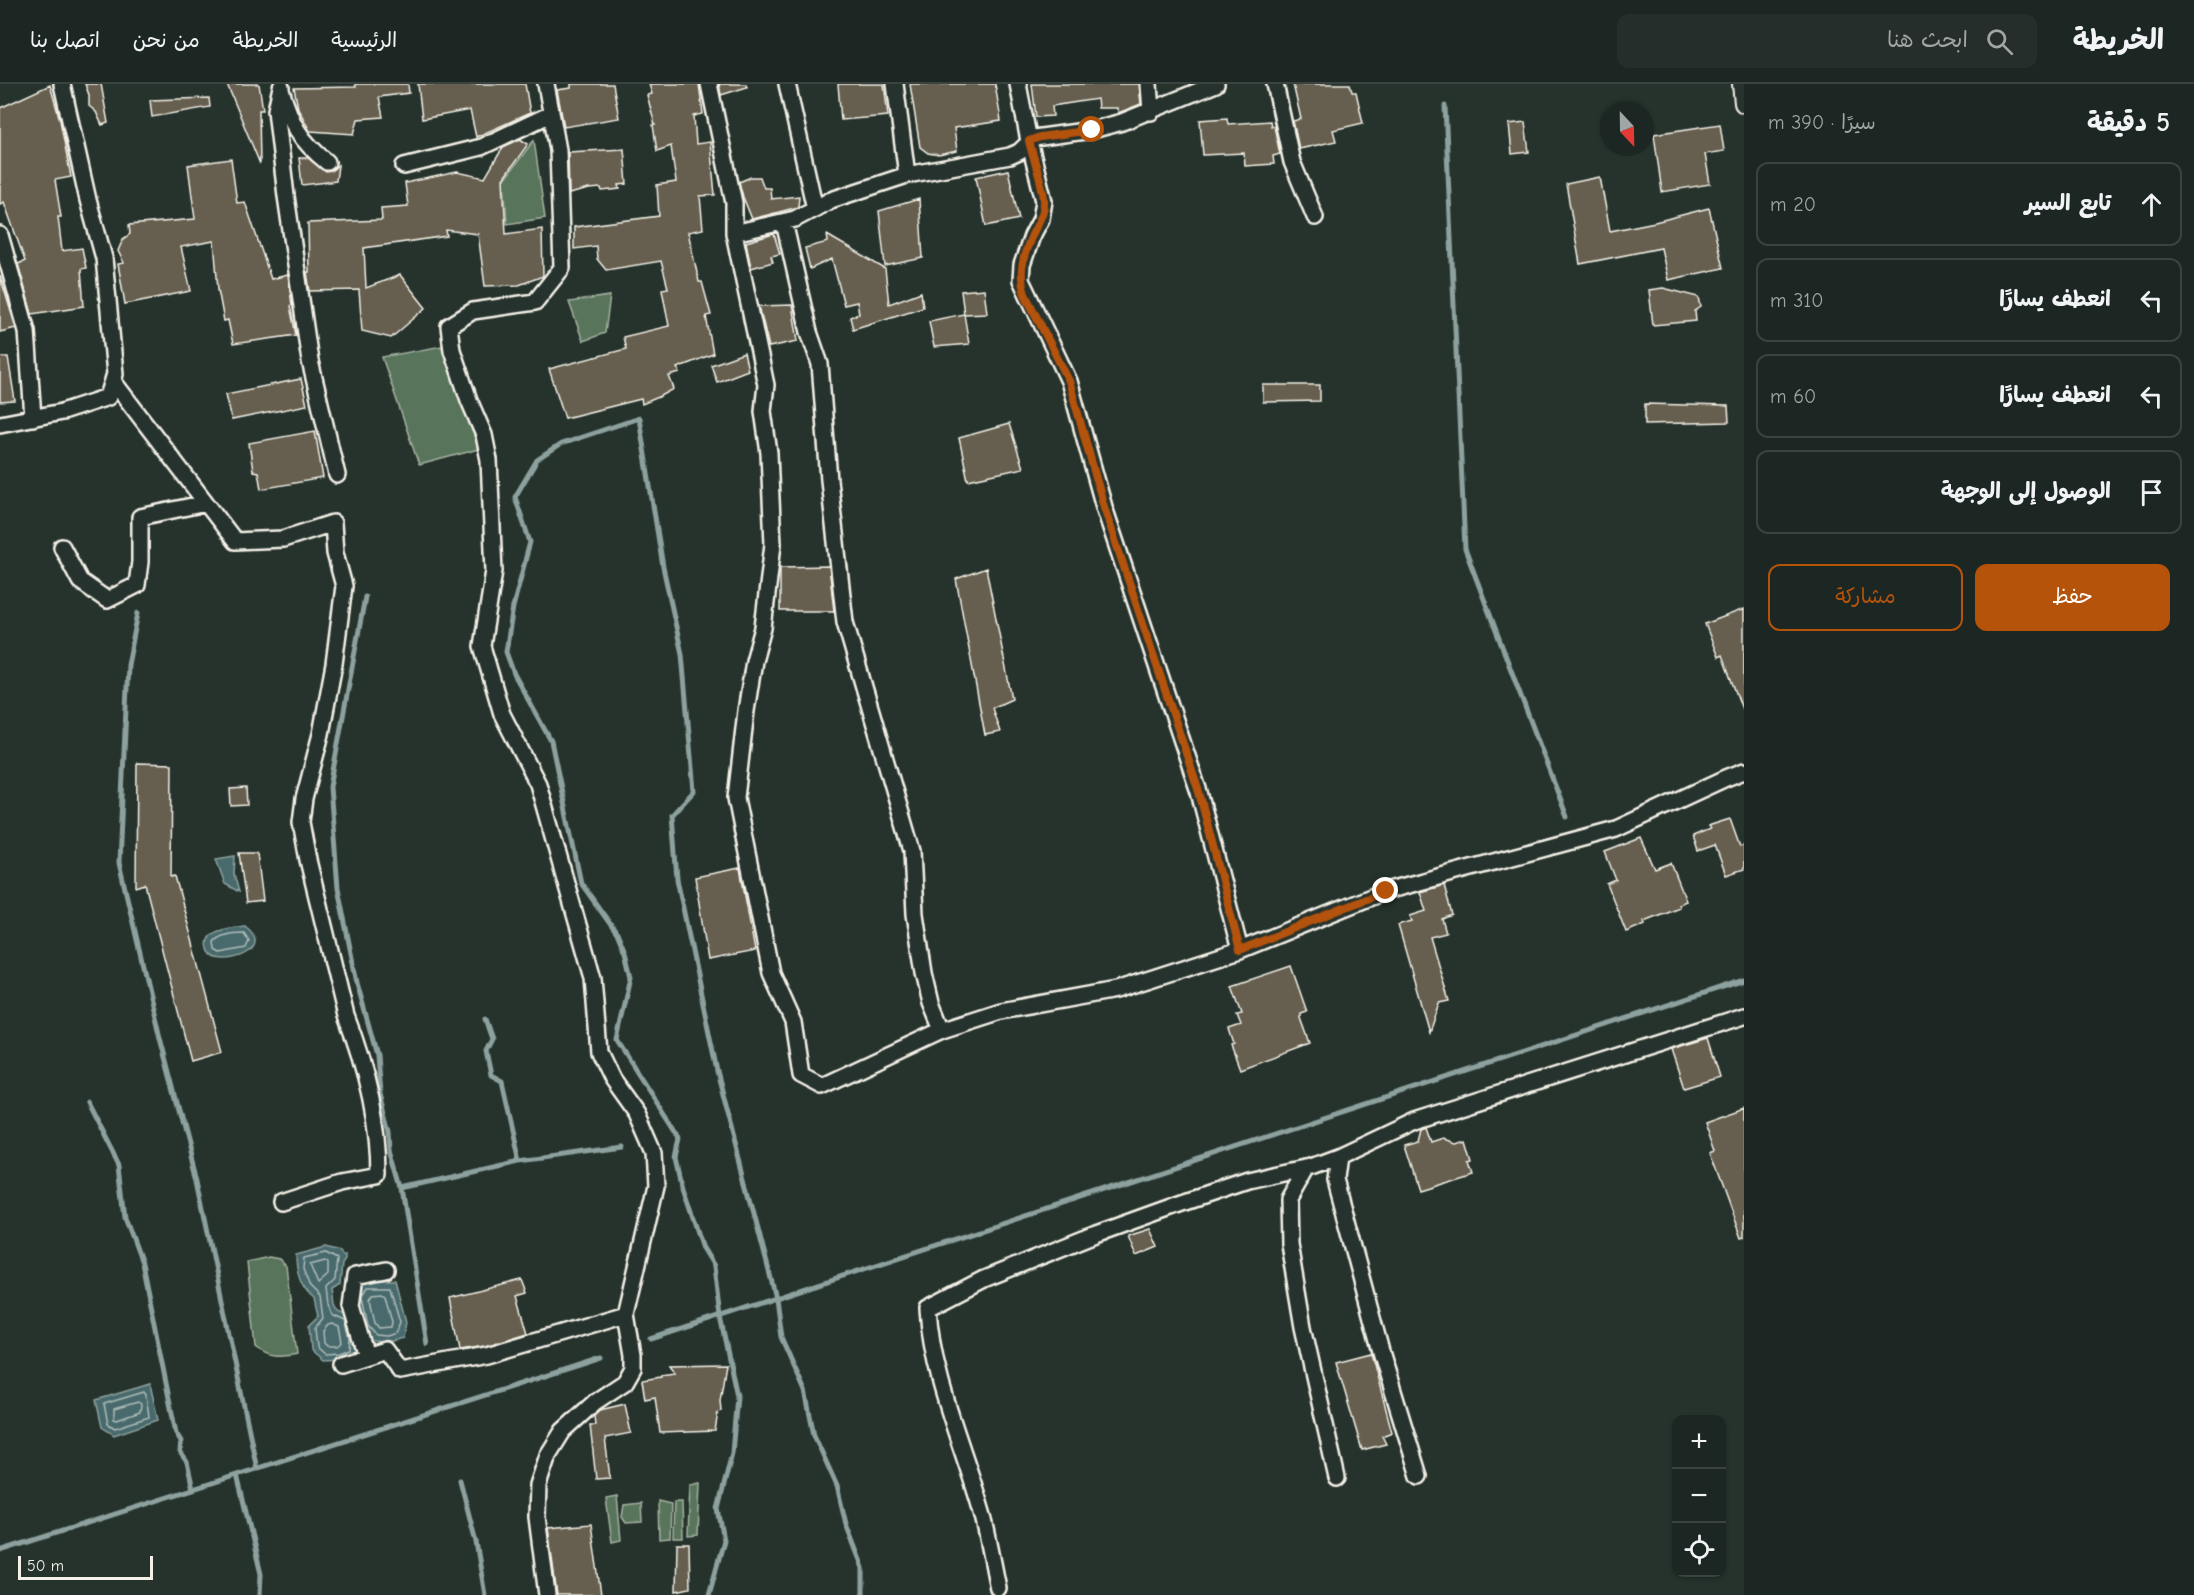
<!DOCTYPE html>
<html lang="ar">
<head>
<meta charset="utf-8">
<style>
  :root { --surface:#1c2622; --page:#252e2a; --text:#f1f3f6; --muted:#a0a5a5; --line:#3a4340; --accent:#b45309 }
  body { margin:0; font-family:"Comic Neue","Playpen Sans Arabic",sans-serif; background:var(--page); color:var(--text); direction:rtl }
  .controls { position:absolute; right:18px; bottom:18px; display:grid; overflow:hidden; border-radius:12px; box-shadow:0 2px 4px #0004 }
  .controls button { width:54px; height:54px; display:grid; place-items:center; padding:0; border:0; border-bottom:2px solid var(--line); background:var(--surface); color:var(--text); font:30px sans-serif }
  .compass { position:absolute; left:1600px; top:18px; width:54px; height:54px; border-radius:50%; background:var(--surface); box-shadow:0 2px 4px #0004; rotate:158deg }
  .scale { position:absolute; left:18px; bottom:15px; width:135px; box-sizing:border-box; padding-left:6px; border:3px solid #f4f1e8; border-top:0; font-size:16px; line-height:21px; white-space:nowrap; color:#f4f1e8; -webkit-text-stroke:4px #26332d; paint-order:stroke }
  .stop { position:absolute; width:18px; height:18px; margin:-14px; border:4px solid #b45309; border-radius:50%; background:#fff }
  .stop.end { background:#b45309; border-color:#fff; box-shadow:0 2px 6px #0008 }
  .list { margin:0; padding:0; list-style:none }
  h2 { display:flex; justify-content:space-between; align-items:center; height:78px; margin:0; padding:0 24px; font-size:26px }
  h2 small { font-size:20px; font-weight:400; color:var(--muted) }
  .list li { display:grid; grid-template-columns:39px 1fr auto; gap:18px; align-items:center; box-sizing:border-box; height:84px; margin:0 12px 12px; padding:0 12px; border:2px solid var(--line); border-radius:12px }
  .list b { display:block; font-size:22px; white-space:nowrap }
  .list em { font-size:20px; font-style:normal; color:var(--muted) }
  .actions { display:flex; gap:12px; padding:18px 24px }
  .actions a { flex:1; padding:14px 0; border:2px solid var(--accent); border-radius:12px; text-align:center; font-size:21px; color:var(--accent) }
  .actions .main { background:var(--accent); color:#fff }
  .icon { flex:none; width:33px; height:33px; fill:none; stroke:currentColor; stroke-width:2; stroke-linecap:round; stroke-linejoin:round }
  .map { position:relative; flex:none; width:1744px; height:1511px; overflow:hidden; direction:ltr }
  header { display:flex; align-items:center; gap:36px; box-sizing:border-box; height:84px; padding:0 30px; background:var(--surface); border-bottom:2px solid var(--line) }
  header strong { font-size:28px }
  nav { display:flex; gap:33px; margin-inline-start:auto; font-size:21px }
  .search { width:420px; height:54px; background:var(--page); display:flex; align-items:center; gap:15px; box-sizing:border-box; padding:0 21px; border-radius:12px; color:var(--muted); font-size:22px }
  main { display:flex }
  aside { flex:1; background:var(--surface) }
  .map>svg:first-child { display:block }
  .green { fill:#58745b; stroke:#a6b2a2; stroke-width:1.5 }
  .water { fill:#486b6d; stroke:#8da19e; stroke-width:1.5 }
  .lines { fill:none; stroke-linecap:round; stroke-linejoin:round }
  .shore { stroke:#afbbb7; stroke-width:1.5 }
  .stream { stroke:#8da19e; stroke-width:5 }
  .building { fill:#665f4f; stroke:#f4f1e8; stroke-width:1.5 }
  .minor-casing { stroke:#f4f1e8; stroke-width:20 }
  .tertiary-casing { stroke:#f4f1e8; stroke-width:22 }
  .minor { stroke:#26332d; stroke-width:15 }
  .tertiary { stroke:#26332d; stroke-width:18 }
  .route { stroke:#b45309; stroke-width:8 }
</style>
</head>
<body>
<header>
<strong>الخريطة</strong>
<div class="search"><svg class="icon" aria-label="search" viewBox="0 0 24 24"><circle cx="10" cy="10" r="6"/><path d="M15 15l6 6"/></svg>ابحث هنا</div>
<nav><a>الرئيسية</a><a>الخريطة</a><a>من نحن</a><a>اتصل بنا</a></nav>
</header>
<main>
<aside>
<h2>5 دقيقة<small>سيرًا · 390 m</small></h2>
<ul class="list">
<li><svg class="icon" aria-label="ahead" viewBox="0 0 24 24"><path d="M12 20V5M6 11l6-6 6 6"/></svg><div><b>تابع السير</b></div><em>20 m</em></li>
<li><svg class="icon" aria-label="left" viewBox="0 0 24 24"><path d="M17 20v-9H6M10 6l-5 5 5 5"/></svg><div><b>انعطف يسارًا</b></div><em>310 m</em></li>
<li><svg class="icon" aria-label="left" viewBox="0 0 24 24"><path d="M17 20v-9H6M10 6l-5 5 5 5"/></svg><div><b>انعطف يسارًا</b></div><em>60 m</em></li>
<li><svg class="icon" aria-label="arrive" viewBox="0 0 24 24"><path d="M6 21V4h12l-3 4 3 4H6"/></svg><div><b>الوصول إلى الوجهة</b></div></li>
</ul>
<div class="actions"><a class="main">حفظ</a><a>مشاركة</a></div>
</aside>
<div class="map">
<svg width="1744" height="1511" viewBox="0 0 1744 1511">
  <rect width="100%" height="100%" fill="#26332d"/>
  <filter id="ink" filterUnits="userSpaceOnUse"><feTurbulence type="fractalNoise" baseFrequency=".0167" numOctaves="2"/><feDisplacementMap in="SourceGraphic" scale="12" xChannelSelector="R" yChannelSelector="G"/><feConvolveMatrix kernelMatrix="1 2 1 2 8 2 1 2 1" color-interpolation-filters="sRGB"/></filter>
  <g filter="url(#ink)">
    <path class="green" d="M534,56L545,134L507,140L504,96Z
      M610,212L605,249L583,257L569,218Z
      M442,262L479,365L419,381L382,273Z
      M269,1173L279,1175L286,1182L297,1270C280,1273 270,1275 256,1263L247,1178Z
      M700,1399L698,1451L688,1452L690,1401Z
      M617,1412L621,1456L612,1458L606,1414Z
      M658,1417L671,1420L670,1454L659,1455Z
      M674,1418H682L683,1454H673Z
      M641,1419L642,1438L626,1439L622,1433L624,1421Z"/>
    <path class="water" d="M235,772L234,790L239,808L225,800L216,775Z
      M245,842C273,863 236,879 217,874C213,873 209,869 208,865C202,845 232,844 245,842Z
      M326,1163L340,1167L343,1172L345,1171V1176L342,1180L340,1201L332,1206L334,1221L338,1228L350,1233L356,1254L355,1269L340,1275L323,1276L311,1266L309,1241L318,1232L314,1215C300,1204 296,1188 296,1171Z
      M364,1196H395L406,1238L403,1254L388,1258L372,1257L362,1245L355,1212Z
      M150,1300L158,1336L114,1351L102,1343L96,1316Z"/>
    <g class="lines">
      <path class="shore" d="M244,849L249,857L246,864L220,869L215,866L214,858C220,850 234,849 244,849Z
        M326,1169L337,1175L335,1196L326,1205L328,1221L332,1231L345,1237L350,1254L349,1265L339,1269L325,1270L317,1263L315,1244L323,1234L320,1213L310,1203L303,1185L304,1174Z
        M325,1177L328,1179V1191L318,1200L310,1181Z
        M368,1203H390L400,1238L396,1249L387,1252L376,1251L368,1242L362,1213Z
        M382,1209L385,1211L392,1238L391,1243L379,1244L375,1239L370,1215L373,1210Z
        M332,1240L339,1243L342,1258L337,1262H327L324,1259L323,1247L328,1241Z
        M144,1308L146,1311L149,1333L115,1344L108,1340L104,1320Z
        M138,1318L141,1320L140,1328L117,1336L114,1335V1325Z"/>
      <path class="stream" d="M1445,22L1465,465L1567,733
        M365,513L330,703L338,804L357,899L377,971L380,1010L390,1048L391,1066L402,1104
        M138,529L128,581L119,779L160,954L197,1095L257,1385
        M485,935L492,955L486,967L491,991L502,997L520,1077
        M87,1018L119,1081L125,1133L142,1179L176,1349L181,1357L180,1368L187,1378L193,1405
        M651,1255L1744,896
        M427,1260L402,1104L520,1077L622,1063
        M237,1391L261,1490L260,1511
        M460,1396L476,1458L485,1511
        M0,1467L601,1274
        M709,1511L724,1456L718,1425L732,1369L737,1312L720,1233L714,1182L703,1164L683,1103L676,1073L680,1055L617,956L631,893L625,868L618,851L581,799L551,657L514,590L506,568L513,523L530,458L515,413L537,376L561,360L639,334L663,483L682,570L694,707L672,731L677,795L717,987L776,1214L781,1253L805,1307L814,1351L837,1402L846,1440L863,1484V1511"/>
    </g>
    <path class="building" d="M85,0H101L108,39L102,41L96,28L89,22V11Z
      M227,0H259L263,26H259L260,80Z
      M355,0H408L409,9L379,13L383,33L358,35L354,50L310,47L298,24L294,4L356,3Z
      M418,0H525L530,29L476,53L470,26L422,35Z
      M571,0H613L619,34L564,43L557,6L571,4Z
      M649,0H699L703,30L694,32L696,60L710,58L715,111L700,112L703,145L688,148L699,198H702L711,231L706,232L713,270L677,284L680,289L669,292L674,305L661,312L642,320L641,315L565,334L549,285L626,265L623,253L669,242L662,205L668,204L661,177L606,186L597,175L596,162L574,165V143L659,132L657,101L676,98L671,62L657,67L653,41H655L647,11L652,10Z
      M719,0H746L747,3L721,11Z
      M838,0H884L888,32L841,36Z
      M910,0H995L1001,37L954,44L957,67L939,71L928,69L920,63Z
      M1032,0H1139L1141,20L1118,29L1117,24H1098L1097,15L1052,22L1053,32L1036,33Z
      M1293,0H1350L1352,8H1356L1363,39L1333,46L1336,57L1299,65L1293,37L1301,35Z
      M50,1L60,36L71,93L55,96L61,133H58L62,167L82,164L86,184L81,185L84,222L32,230L18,180L25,177L4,118L0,120V24Z
      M209,14L210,23L152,33L150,16Z
      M1227,34L1228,40L1270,37L1271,42H1274L1280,70L1273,72L1274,80L1245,82L1244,69L1203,71L1200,36Z
      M1525,38L1529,68L1512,70L1509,40Z
      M1720,40L1724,67L1705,70L1710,100L1662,108L1654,50Z
      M520,55L528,60L503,95L506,150L542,145L543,192L519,201L485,202L478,150L446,146L447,152L364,164L366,204L400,191L426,224L391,254L362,247L359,206L310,207L307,188H309L308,139L382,136L381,124L408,122L405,99L457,88L485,94L503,63Z
      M624,65L627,100L619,101L620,105L602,107L601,104L589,105L569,110L568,68Z
      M299,74H308L326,88L331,87L338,81L336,97L302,101Z
      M231,75L237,119L245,118L271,195L288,191L292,221L290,222L296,251L233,260L228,236L224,237L218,205L214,157L181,163L191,207L125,220L118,180L124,179L118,167L123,155L130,150L129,141L195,135L188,81Z
      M1008,86L1019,135L986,142L976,93Z
      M751,93H760L764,104H770L771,115L799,112L798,123L752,135L743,113L739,98Z
      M1600,93L1610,147L1655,138L1709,124L1723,184L1668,196L1661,164L1580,180L1566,100Z
      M919,115L923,174L885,182L879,127Z
      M774,150L780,170L771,172L773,178L751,184L746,158Z
      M827,151L885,185L889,220L921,208L923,223L853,245L850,233L859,230L857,218L844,221L832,175L810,185L805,164L828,158Z
      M0,192L16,244L0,248Z
      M1663,204L1699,213L1701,223L1695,227L1696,237L1653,241L1649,206Z
      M984,205L987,229L964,230L969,260L934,263L929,237L964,230L961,207Z
      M792,221L798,257L769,263L759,222Z
      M744,269L748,286L717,298L711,281Z
      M0,273H8L15,317L0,318Z
      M301,295L307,321L232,336L226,310Z
      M1263,301H1320V317L1263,318Z
      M1645,320L1728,322L1729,338L1645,340Z
      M1009,340L1023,384L968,396L959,354Z
      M315,347L323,394L261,405L258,388L253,387L249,359Z
      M829,482L834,527H780V483Z
      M986,484L1012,615L992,624L1000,648L985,651L956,495Z
      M1744,525V625H1742L1722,571L1718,573L1705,540Z
      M137,679L172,680L171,793L175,792L222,968L191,977L145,800L136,803Z
      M246,704L247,721L231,722L230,705Z
      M1730,735L1740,763L1744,761V785L1726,791L1715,761L1698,767L1693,752L1710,745L1708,742Z
      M1641,754L1655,785L1671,779L1686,817L1678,820L1679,823L1644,837L1645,840L1626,848L1607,800L1616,796L1605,768Z
      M239,769H257L263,817L246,819Z
      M740,784L755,867L708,876L695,793Z
      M1444,801L1452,831L1442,835L1446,849L1430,853L1449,917L1439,919L1429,948L1398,841L1412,837L1410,832L1426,827L1420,808Z
      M1291,882L1307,928L1301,930V934L1310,959L1240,985L1231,961L1234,960L1229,945L1241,941L1237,931L1242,930L1232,902Z
      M1708,954L1720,993L1684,1004L1671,965Z
      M1744,1024V1153L1741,1154L1710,1069L1715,1067L1705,1038Z
      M1426,1043L1431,1058L1443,1054L1456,1058L1467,1055L1473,1075L1469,1076L1473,1088L1418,1105L1404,1061L1418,1057L1421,1045Z
      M1150,1145L1158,1163L1136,1172L1128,1152Z
      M522,1196L527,1209L517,1212L528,1249L485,1262L460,1266L450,1214Z
      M1371,1269L1392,1348L1382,1352L1386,1360L1362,1366L1336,1278Z
      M726,1280L720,1316L721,1327L718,1328L715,1347L660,1349L655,1313L645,1315L642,1296L661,1293V1291L675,1289L669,1281Z
      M625,1320L631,1349L605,1354L610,1394L596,1395L590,1341H595L594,1332L600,1326Z
      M591,1440L601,1511H557L548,1444Z
      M677,1460H689L690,1504L676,1507Z"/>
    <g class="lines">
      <defs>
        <path id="minor" d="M546,0L558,66L562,184L535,218L473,227L449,242L452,266L469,316L484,351L489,376L494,487L482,562L502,630L538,700L593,894L599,968L612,995L637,1030L654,1069L656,1102L626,1230L633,1271V1284L625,1298L595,1318L563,1347L548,1371L538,1401L537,1433L547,1511
          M709,0L734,119V149L766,301L763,327L769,369L773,460L763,544L754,577L746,627L736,714L771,889L793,938L801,991L822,1002L942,946
          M787,0L815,125
          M895,0L907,91
          M1018,0L1029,57L1044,117L1041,135L1032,152L1022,181L1021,196L1069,297L1104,423L1199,708L1240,866
          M1149,0L1151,28
          M1275,0L1292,78L1315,133
          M281,3L276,26L286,112L310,277L337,391
          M281,6C291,39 299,56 327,78
          M404,82L481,63L551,30
          M784,138L809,248L820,280L829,396L845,538L912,767L915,830L924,889L931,919L942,946L1001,927L1116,906L1240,866L1386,807L1616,745L1726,694L1744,687
          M734,149L795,135L831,116L907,91L1010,72L1019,68L1034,54L1092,46L1122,38L1216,0
          M0,151L27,247L33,334
          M113,297L235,457L283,455L333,439L335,469L344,502L334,580L321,650L304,715L301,738L308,776L346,932C365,981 379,1038 379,1091L342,1098L281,1118
          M0,340L62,328L108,313L115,290L104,174L88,116L62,0
          M62,463L80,497L107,516L137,501L140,478V433L206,419
          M1338,1073L1335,1096L1382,1271L1419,1392
          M1306,1084L1288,1116L1289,1160L1303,1243L1337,1394
          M366,1272L351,1222L355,1192L386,1186
          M341,1280L385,1266L400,1287L487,1271L626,1230
          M998,1504C993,1480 989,1456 983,1432C964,1363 932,1296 928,1224L984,1195L1096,1150L1182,1119L1247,1097L1311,1083L1338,1073L1414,1037L1744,932"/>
        <path id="tertiary" d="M1742,0L1744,19"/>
      </defs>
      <use href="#minor" class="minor-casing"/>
      <use href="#tertiary" class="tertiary-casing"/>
      <use href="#minor" class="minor"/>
      <use href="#tertiary" class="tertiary"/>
    </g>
  </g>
  <g class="lines" filter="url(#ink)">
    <path class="route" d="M1092,46L1040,53L1029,57C1033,74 1043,100 1044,116C1045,130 1037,140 1032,151C1023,172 1018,189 1025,210L1069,297L1104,423L1199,708L1240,866L1386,807"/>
  </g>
</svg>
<div class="controls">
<button>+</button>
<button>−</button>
<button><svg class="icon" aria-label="locate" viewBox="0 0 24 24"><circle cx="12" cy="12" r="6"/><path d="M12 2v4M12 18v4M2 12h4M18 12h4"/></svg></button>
</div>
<svg class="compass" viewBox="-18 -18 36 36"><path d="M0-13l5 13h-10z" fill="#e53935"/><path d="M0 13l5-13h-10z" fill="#a0a5a5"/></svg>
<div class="scale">50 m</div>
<div class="stop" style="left:1092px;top:46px"></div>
<div class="stop end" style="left:1386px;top:807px"></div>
</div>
</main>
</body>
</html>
